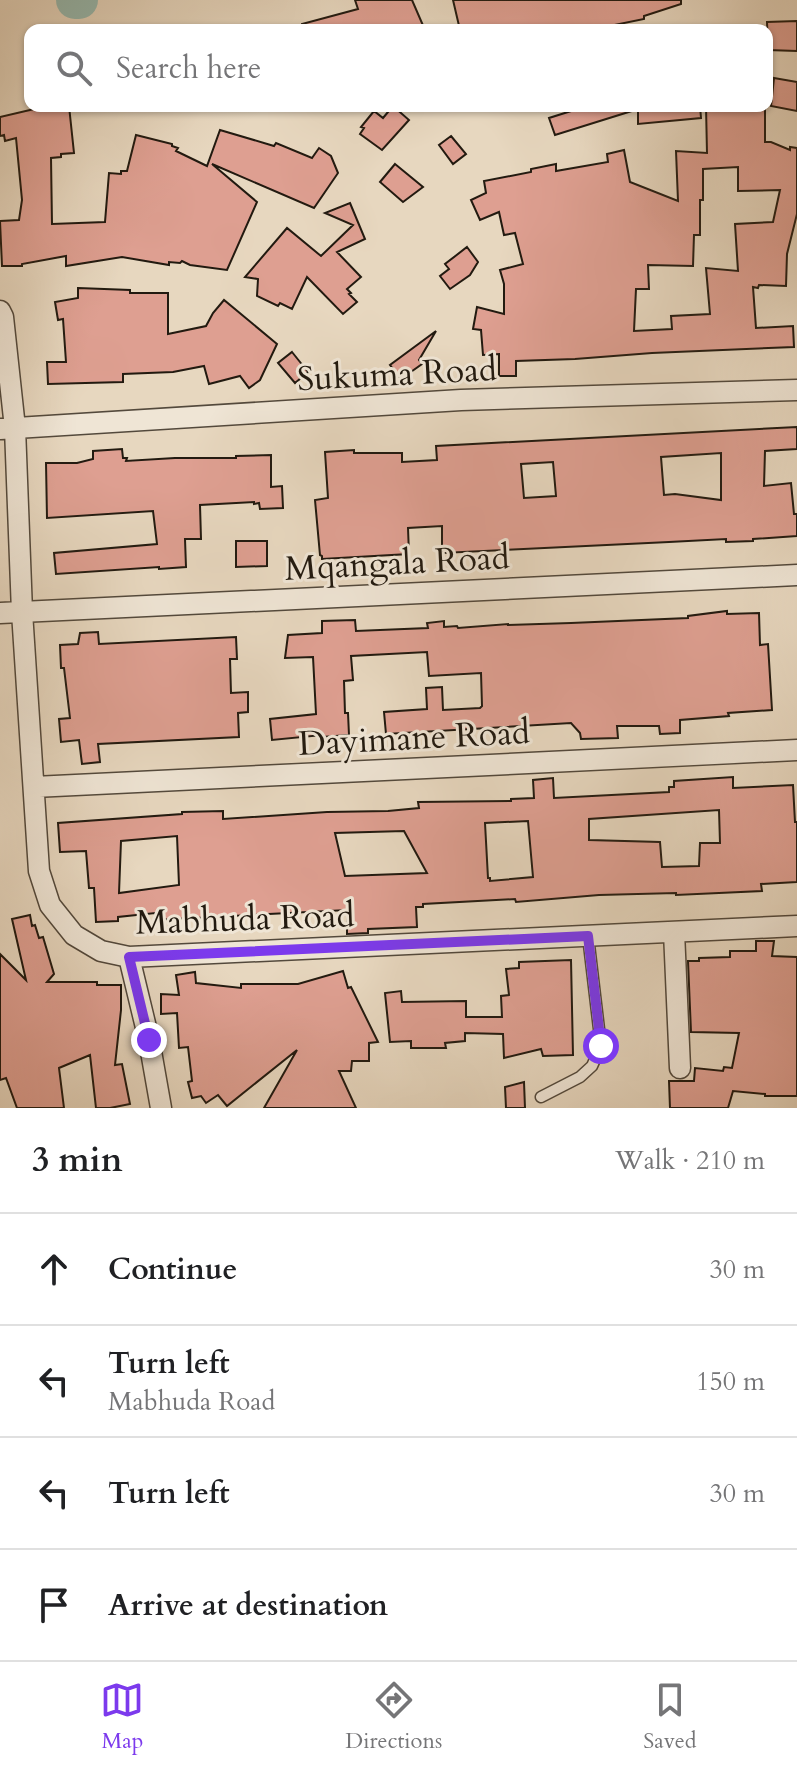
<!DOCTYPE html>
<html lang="en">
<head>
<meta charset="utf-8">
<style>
  :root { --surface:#fff; --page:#f6f6f6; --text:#202124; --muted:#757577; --line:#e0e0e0; --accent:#7c3aed }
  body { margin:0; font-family:Cardo,serif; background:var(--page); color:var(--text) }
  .stop { position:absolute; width:24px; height:24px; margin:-18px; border:6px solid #7c3aed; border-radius:50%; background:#fff }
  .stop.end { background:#7c3aed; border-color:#fff; box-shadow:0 2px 8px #0008 }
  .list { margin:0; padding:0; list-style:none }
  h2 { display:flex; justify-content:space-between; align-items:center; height:104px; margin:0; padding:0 32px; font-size:34px }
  h2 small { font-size:26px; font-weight:400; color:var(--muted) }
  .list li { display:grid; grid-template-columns:52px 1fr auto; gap:24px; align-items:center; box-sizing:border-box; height:112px; padding:0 32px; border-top:2px solid var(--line) }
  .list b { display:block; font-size:30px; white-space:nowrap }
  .list p { margin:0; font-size:26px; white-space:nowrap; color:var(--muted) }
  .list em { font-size:26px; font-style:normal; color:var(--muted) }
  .icon { flex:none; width:44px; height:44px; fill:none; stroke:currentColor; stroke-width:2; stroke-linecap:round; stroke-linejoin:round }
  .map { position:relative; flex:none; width:797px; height:1108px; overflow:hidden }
  .search { position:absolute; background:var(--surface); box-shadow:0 2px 6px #0004; left:24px; right:24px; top:24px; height:88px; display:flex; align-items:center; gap:20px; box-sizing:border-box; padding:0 28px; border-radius:16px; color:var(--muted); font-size:30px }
  .sheet { height:552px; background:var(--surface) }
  nav { display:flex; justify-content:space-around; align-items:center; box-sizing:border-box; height:112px; border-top:2px solid var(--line); background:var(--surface); font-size:22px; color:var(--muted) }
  nav a { display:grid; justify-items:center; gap:4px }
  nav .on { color:var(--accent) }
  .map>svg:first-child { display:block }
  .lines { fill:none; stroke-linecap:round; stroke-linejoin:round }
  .river { stroke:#97bab0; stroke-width:38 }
  .building { fill:#de9f91; stroke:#221a10; stroke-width:2; fill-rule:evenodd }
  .service-casing { stroke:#53493c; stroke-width:13 }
  .minor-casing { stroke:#53493c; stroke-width:23 }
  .service { stroke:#efe5d5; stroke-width:10 }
  .minor { stroke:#efe5d5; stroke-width:20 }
  .route { stroke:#7c3aed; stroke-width:10 }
  .labels { text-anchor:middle; stroke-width:6; stroke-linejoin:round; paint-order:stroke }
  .street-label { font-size:34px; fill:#221a10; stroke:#efe5d5 }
</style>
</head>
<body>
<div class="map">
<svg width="797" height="1108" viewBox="0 0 797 1108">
  <rect width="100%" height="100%" fill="#e7d7bf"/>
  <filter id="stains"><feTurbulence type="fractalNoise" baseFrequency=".0025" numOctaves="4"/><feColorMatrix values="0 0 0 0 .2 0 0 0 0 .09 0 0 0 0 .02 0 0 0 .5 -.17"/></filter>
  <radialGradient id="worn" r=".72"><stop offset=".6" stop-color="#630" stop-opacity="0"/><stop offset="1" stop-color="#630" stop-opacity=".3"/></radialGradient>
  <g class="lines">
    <path class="river" d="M75,0H79"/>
  </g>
  <path class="building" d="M355,0H412L425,30H302V24L358,9Z
    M453,0H681V4L644,16V19L590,30H460Z
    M797,21V51L768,50L767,22Z
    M774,78L797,82V111L771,106Z
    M47,106H69L74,153L61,154V157L51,158L52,224L105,222L109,173L121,174V171H127L136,135L172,144V146L178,148L176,151L207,166L220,130L274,146L276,143L312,158L319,148L331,156L338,173L314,208L212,164L257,202L227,270L190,265L182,261L180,263L169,262V265L122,257L66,266V256L22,264V266H2L0,221L19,220L22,200L16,138L5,141L4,135L0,136V117Z
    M393,106L409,120L382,150L360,134L364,128L361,127L374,111L383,118Z
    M587,106H634L635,110L555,135L549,118Z
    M638,106H700L701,118L638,124Z
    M706,106L765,107V142H771L790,150V147L797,148V214L787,254L786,286L759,285L758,288L753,287L756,328L793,326L794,347L652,353L575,359L516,361V376H499V354L483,355L481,330L473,329L477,307L504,314V284L500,270L523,264L515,233L504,235L499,212L480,220L471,200L486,193L484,181L531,172V169L556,164V171L608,162L607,154L624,150L630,182L678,201L676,151L707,153ZM738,167V191L780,190L773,222L735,224L738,271L706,268L710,314L671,316L672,329L634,331L636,289H649L648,265L693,266L694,235H700V200H703V169Z
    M451,136L466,154L453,164L439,145Z
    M395,164L423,187L403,202L380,182Z
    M350,203L365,239L337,252L361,277L347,289L351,293L349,294L357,302L343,314L307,277L292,309L280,303L278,306L257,296L258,279L245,277L287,228L321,256L353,225L325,213Z
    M467,247L478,262L470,275L450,289L440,276L449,269L445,264Z
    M78,288L130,290V293H168V334L206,326L213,313L224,300L277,344L260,380L249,388L240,376L209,384L204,366L173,372L123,374V382L48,384L47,362H66L63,319L58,320L55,302L78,298Z
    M436,331L419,360L422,364L401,379L390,365Z
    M292,352L308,372L295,383L278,363Z
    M797,427V449L765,451L764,486L791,483L794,514H797V536L753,539V541L726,542V539L669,542L442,553V526L408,528L409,554L322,559V556L320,555L315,500L328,498L325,452L354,450V453H402V462L437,460L436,446ZM721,453V500L675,494L664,495L661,457ZM553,462L556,496L524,498L521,464Z
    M122,449L123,458H127L126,461L175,458H236V456L271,455V487L282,486L283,508L260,509L259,503L254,504V502L200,505L201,539H185L186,567L159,569V567L56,574L54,553L157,544L153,511L47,518L46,463H77L93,459V451Z
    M236,541H267V566L236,567Z
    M727,611V614L759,613L760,645L768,644L772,710L728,713L729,716L680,720V733L660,734L659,726H617L618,738L581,739L580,733L571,723L386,734L384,712L427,709L426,688L442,687L443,710L480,708L482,706L481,673L429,676L427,652L351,656L353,680L344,681L345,713H348L349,735L322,737V735L272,740L270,719L316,714L313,657L285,658L288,635L322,633V621L355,620L356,631L428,628L427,623L444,621V627L457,626L458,628L508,624V625L571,623L688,618V616Z
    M98,632L99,644L236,637L237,659H230L231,693L248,692V712L238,713L239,737L98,744L100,762L82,764L79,740L61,742L59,719L70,718L64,668H61L60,645L78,644L80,633Z
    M733,777V788L793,785L795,822H797V882L761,884L762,891L676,895V893L599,895L516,902L515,899L423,904V907H416L417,927L368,929V933L347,934V910L155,920V913L118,917V921L96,922L94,888H89L86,851L60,852L58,823L182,814V812L223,811V819L327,812L388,811L419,808L418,802L511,801V799L534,798L533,780L553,778L554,798L669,792V787H674V781ZM719,810L720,843H700L699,866L662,867L660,842L589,840V819ZM528,821L533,877L490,881V878H488L485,823ZM404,831L427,873L345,876L335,833ZM177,836L179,885L119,893L121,841Z
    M30,915L32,926L35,925L39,938L43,937L54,974L47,982H97V985H121V1010L115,1065L122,1064L130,1104L110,1108H96L90,1055L59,1068L64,1108H17L6,1078L0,1080V954L26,980L12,919Z
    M756,941H774L772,956L797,957V1096H765V1094L733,1091L728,1108H670L669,1081H694L695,1068L723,1071L724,1067L732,1068L739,1033L691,1032L688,961H699V958L730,957V951H756Z
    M571,960L573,1055L543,1056L541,1049L504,1058L503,1034L465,1033V1041L445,1043L446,1048H411V1041L390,1042L385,993L401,991L402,1002L466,1001V1017H502L501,996L509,995L506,969L519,968V962Z
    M343,971L348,988L351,987L378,1042L369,1043V1061H352L351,1071H339L356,1108H264L297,1050L227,1106L218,1095L206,1103L201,1096L192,1098L188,1082L192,1081L188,1047L179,1048L177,1013L161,1014V994L179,995L176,975L195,972L196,983L241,988V984H298Z
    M524,1082L525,1108H506L505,1087Z"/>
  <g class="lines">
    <defs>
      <path id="service" d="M541,1097L580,1077L592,1066L601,1046L588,936"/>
      <path id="minor" d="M0,311L3,317L15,428L22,612L39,871L50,905L74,935L101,951L129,957L797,926
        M0,429L461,400L797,390
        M0,613L797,575
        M34,787L797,750
        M674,932L680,1068
        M129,957L149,1040L161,1108"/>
    </defs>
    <use href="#service" class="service-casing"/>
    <use href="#minor" class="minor-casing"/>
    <use href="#service" class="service"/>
    <use href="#minor" class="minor"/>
  </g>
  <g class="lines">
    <path class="route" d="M149,1040L129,957L588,936L601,1046"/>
  </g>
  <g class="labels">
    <g class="street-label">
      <text transform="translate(397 373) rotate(-3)" y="12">Sukuma Road</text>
      <text transform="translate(397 562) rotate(-3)" y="12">Mqangala Road</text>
      <text transform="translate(414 737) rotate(-3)" y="12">Dayimane Road</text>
      <text transform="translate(245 918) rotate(-2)" y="12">Mabhuda Road</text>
    </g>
  </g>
  <rect width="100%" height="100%" filter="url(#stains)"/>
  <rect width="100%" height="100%" fill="url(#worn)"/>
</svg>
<div class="stop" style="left:601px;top:1046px"></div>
<div class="stop end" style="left:149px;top:1040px"></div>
<div class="search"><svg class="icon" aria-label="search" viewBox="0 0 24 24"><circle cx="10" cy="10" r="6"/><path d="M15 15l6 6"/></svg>Search here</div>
</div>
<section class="sheet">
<h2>3 min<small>Walk · 210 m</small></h2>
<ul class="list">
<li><svg class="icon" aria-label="ahead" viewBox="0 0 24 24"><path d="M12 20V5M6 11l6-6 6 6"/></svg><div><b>Continue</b></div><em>30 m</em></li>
<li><svg class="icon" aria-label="left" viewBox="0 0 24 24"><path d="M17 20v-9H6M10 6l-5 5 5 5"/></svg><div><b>Turn left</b><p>Mabhuda Road</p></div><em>150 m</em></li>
<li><svg class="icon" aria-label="left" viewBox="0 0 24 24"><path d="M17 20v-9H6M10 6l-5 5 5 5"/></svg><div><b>Turn left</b></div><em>30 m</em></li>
<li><svg class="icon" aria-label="arrive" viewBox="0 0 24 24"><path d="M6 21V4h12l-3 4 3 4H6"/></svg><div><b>Arrive at destination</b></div></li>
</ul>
</section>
<nav>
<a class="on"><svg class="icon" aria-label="map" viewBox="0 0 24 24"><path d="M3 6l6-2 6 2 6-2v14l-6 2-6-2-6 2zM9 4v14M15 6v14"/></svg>Map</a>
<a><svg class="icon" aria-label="directions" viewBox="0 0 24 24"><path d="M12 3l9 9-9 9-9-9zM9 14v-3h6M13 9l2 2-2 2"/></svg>Directions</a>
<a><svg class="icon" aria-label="saved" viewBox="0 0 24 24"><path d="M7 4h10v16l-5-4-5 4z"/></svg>Saved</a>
</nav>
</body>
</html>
